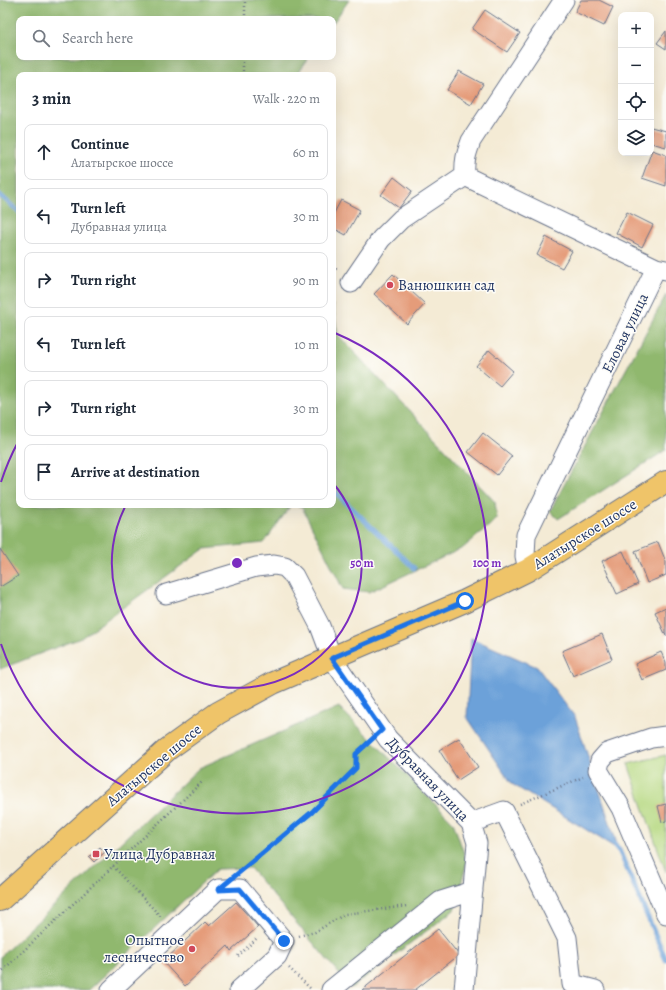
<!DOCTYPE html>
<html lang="en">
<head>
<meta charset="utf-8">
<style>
  :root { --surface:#fff; --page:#f2f2f3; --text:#1f2937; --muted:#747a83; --line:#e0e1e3 }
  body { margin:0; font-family:Alegreya,serif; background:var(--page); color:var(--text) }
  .controls { position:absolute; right:12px; top:12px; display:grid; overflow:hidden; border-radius:8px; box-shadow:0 4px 16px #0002 }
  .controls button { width:36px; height:36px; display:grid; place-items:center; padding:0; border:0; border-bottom:1px solid var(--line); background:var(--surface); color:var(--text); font:20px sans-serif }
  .stop { position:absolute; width:12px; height:12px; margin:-9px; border:3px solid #1a73e8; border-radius:50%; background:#fff }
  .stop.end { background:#1a73e8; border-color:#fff; box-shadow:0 1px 4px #0008 }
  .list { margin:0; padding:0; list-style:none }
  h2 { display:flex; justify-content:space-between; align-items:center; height:52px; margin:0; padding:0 16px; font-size:17px }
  h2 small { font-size:13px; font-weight:400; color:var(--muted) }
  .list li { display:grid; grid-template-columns:26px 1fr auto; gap:12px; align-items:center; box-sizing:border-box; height:56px; margin:0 8px 8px; padding:0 8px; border:1px solid var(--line); border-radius:8px }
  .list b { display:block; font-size:15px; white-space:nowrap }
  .list p { margin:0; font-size:13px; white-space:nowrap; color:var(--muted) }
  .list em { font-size:13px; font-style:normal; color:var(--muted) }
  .icon { flex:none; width:22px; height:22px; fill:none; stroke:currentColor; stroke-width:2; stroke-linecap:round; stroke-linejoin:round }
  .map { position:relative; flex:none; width:666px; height:990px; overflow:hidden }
  .search { position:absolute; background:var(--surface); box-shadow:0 4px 16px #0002; left:16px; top:16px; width:320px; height:44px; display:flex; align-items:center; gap:10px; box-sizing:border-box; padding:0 14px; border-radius:8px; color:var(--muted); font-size:15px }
  .panel { position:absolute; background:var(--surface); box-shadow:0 4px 16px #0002; left:16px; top:72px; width:320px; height:436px; border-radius:8px }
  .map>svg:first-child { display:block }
  .green { fill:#b5d880; stroke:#68846f }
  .forest { fill:#90b86e; stroke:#567466 }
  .water { fill:#6ca1d9; stroke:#44689c }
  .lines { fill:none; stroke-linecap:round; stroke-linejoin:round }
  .stream { stroke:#6ca1d9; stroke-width:5 }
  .building { fill:#e59c7a }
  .minor-casing { stroke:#677188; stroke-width:21 }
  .major-casing { stroke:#677188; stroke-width:24 }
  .path { stroke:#677188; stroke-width:2.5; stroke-dasharray:1 3; stroke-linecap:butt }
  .minor { stroke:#fff; stroke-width:19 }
  .major { stroke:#efc469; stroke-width:22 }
  .route { stroke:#1a73e8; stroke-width:5 }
  .ring { fill:none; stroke:#7b2cbf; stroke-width:2 }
  .poi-dot { fill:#d1495b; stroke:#fdfcf7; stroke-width:1.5 }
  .labels { text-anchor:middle; stroke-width:3; stroke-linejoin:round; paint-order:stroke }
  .poi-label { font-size:15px; fill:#1b2f5e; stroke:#fdfcf7; text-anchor:start }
  .street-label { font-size:15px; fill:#1b2f5e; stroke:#fdfcf7 }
  .centre { fill:#7b2cbf; stroke:#fdfcf7; stroke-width:2 }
  .ring-label { font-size:12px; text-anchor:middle; font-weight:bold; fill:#7b2cbf; stroke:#fdfcf7; stroke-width:3; stroke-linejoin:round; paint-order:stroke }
</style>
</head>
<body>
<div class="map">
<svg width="666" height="990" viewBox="0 0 666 990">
  <rect width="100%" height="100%" fill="#fdfcf7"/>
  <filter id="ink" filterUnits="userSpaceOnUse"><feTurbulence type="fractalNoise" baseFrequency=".025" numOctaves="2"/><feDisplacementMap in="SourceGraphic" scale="8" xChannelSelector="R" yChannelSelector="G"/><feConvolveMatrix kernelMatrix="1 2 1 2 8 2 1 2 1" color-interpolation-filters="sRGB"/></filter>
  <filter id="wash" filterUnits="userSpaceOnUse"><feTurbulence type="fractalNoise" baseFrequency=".012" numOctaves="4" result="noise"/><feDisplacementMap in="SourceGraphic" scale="16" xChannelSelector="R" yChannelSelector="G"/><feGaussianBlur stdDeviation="0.9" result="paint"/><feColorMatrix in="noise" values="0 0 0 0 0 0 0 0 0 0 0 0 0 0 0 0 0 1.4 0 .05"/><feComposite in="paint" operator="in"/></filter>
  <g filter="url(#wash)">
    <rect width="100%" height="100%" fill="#f4ebd5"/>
    <path class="green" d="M666,755V872L628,764Z"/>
    <path class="forest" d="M0,0H349L333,23V19H19V57H309L297,75H19V505H291L264,543L204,549L81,638L0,669Z
      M666,295V450L558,519L550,511Z
      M333,305L338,335L495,502L497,519L463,548L369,592L343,589L302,507L295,505H333Z
      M339,707L453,822L467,862L454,910L351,988L250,868L217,869L89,990H0V957L199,768Z"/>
    <path class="water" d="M471,638L537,667L575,717L619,850L512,784L467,717Z"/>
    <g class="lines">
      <path class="stream" d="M0,195L19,212
        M333,490L414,568
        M616,846L619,850L666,960"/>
    </g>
    <g id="blocks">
      <path class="building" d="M581,0H599L613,7L604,26L575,12Z
        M485,10L520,33L507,52L472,29Z
        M666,31V49L657,43Z
        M459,71L483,84L471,104L447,90Z
        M651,127L666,131V147L651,143Z
        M652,150L666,155V186L642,178Z
        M394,177L412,191L399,208L381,195Z
        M341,200L360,210L346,235L333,228V215Z
        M627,212L653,225L642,247L616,233Z
        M546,237L572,251L562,268L537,255Z
        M393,274L425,304L407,324L374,294Z
        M489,350L513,371L500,386L476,366Z
        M483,433L512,456L497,475L468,452Z
        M658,542L666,562V575L647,583L635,551Z
        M0,549L18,576L0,587Z
        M623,551L638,584L617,594L602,561Z
        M666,607V636L655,612Z
        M602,634L612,659L573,676L562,651Z
        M661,652L666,663V670L642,680L635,664Z
        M459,738L478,767L458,780L439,750Z
        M666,804V821L662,822L658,806Z
        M100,847L105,852L94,862L89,857Z
        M236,902L258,927L231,951L228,946L185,986L163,962L205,922L209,926Z
        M438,929L459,955L415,990H362Z"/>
    </g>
  </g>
  <g filter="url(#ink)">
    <use href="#blocks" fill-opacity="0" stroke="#677188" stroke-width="1"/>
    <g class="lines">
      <defs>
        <path id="minor" d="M465,176L656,268L666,270
          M465,176C464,161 466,155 471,141L564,0
          M351,283L381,239L401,219L465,176
          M528,570L525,556L526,535L656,268
          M166,594L256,567L274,565L285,567L294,576L320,626L332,658L388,739L471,823L477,843L464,990
          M666,736L651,738L607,753L600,761L598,770L621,808L666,914
          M471,823L504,811L567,938L572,984L595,990
          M111,990L218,889H240L284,941L277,956L239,990
          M331,990L441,901L473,891"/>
        <path id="major" d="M0,900L168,749L218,713L273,683L465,601L528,570L666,482"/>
      </defs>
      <use href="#minor" class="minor-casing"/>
      <use href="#major" class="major-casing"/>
      <path class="path" d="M245,19V0
        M243,75V57
        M333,266L339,271
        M520,804L583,777
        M113,866L162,918
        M240,871L312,812L356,768V754L369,742
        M299,936L315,932L345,914L407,906
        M238,956L258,937
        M289,968L312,990
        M0,973L202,782"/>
      <use href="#minor" class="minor"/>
      <use href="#major" class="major"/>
    </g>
  </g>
  <g class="lines" filter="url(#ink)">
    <path class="route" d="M284,941L240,889L218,890L312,812L356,768V754L382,730L332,658L465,601"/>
  </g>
  <g class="ring">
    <path d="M333 483A125 125 0 1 1 126 505"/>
    <path d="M1 482A250 250 0 0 1 18 442M335 333A250 250 0 1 1 1 644"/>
  </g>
  <g class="poi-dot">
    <circle cx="390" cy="285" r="4"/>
    <rect x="92" y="850" width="8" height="8" rx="2"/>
    <circle cx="192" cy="949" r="4"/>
  </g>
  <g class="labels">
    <g class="poi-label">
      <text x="398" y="290">Ванюшкин сад</text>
      <text x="104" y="859">Улица Дубравная</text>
      <text x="184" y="945" text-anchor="end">Опытное<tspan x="184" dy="17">лесничество</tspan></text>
    </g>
    <g class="street-label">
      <text transform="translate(625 333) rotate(-64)" y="5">Еловая улица</text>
      <text transform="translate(585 534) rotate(-32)" y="5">Алатырское шоссе</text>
      <text transform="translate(154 765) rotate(-40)" y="5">Алатырское шоссе</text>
      <text transform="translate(428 779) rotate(46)" y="5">Дубравная улица</text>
    </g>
  </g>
  <circle cx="237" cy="563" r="6" class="centre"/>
  <g class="ring-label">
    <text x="362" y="567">50 m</text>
    <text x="487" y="567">100 m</text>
  </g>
</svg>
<div class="controls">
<button>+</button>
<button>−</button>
<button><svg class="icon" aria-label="locate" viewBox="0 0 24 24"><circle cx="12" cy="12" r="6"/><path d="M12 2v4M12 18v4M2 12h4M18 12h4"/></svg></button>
<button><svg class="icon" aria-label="layers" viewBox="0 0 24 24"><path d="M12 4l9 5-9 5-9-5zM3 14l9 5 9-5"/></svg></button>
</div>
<div class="stop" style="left:465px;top:601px"></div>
<div class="stop end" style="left:284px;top:941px"></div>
<div class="search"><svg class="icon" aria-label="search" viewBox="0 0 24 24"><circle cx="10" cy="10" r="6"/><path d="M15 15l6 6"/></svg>Search here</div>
<section class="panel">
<h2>3 min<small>Walk · 220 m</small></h2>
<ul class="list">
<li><svg class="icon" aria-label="ahead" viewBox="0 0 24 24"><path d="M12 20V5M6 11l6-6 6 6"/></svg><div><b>Continue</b><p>Алатырское шоссе</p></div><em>60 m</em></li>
<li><svg class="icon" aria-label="left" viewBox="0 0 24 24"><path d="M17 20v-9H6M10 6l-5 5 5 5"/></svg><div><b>Turn left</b><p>Дубравная улица</p></div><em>30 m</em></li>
<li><svg class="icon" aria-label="right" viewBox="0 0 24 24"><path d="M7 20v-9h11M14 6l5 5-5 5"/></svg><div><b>Turn right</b></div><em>90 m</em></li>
<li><svg class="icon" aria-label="left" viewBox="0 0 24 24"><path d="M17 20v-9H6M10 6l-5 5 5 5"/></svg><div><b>Turn left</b></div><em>10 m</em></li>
<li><svg class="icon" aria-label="right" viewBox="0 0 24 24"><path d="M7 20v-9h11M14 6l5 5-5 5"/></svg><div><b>Turn right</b></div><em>30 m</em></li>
<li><svg class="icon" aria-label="arrive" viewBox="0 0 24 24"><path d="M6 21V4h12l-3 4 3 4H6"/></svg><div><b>Arrive at destination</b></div></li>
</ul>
</section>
</div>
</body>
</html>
